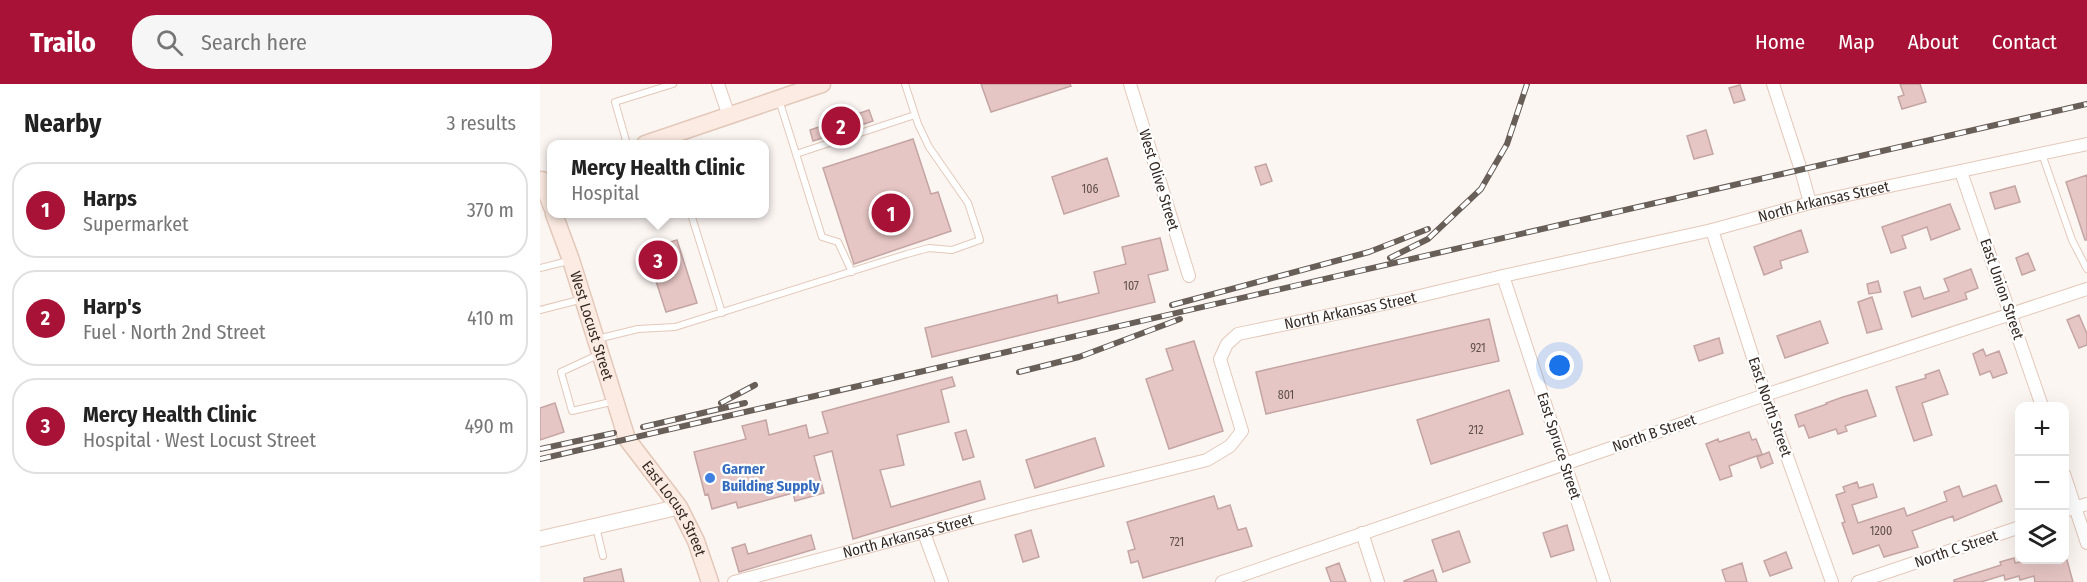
<!DOCTYPE html>
<html lang="en">
<head>
<meta charset="utf-8">
<style>
  :root { --surface:#fff; --page:#f6f6f6; --text:#222; --muted:#767676; --line:#e0e0e0; --accent:#a91237 }
  body { margin:0; font-family:"Fira Sans Condensed",sans-serif; background:var(--page); color:var(--text) }
  .controls { position:absolute; right:18px; bottom:18px; display:grid; overflow:hidden; border-radius:12px; box-shadow:0 6px 24px #0002 }
  .controls button { width:54px; height:54px; display:grid; place-items:center; padding:0; border:0; border-bottom:2px solid var(--line); background:var(--surface); color:var(--text); font:30px sans-serif }
  .you { position:absolute; left:1020px; top:282px; width:21px; height:21px; margin:-15px; border:4px solid #fff; border-radius:50%; background:#1a73e8; box-shadow:0 0 0 9px #1a73e833 }
  .badge { display:grid; place-items:center; width:39px; height:39px; border-radius:50%; background:var(--accent); color:#fff; font-size:20px; font-weight:700 }
  .pin { position:absolute; translate:-50% -50%; border:3px solid #fff; box-shadow:0 2px 6px #0006 }
  .popup { position:absolute; left:7px; top:56px; width:222px; height:78px; box-sizing:border-box; display:grid; place-content:center; border-radius:12px; background:var(--surface); filter:drop-shadow(0 2px 4px #0005); font-size:20px; white-space:nowrap; color:var(--muted) }
  .popup b { font-size:22px; color:var(--text) }
  .popup::after { content:''; position:absolute; left:50%; top:100%; margin-left:-12px; border:12px solid transparent; border-top-color:var(--surface) }
  .list { margin:0; padding:0; list-style:none }
  h2 { display:flex; justify-content:space-between; align-items:center; height:78px; margin:0; padding:0 24px; font-size:26px }
  h2 small { font-size:20px; font-weight:400; color:var(--muted) }
  .list li { display:grid; grid-template-columns:39px 1fr auto; gap:18px; align-items:center; box-sizing:border-box; height:96px; margin:0 12px 12px; padding:0 12px; border:2px solid var(--line); border-radius:24px }
  .list b { display:block; font-size:22px; white-space:nowrap }
  .list p { margin:0; font-size:20px; white-space:nowrap; color:var(--muted) }
  .list em { font-size:20px; font-style:normal; color:var(--muted) }
  .icon { flex:none; width:33px; height:33px; fill:none; stroke:currentColor; stroke-width:2; stroke-linecap:round; stroke-linejoin:round }
  .map { position:relative; flex:none; width:1547px; height:498px; overflow:hidden }
  header { display:flex; align-items:center; gap:36px; box-sizing:border-box; height:84px; padding:0 30px; background:var(--accent); color:#fff }
  header strong { font-size:28px }
  nav { display:flex; gap:33px; margin-inline-start:auto; font-size:21px }
  .search { width:420px; height:54px; background:var(--page); display:flex; align-items:center; gap:15px; box-sizing:border-box; padding:0 21px; border-radius:24px; color:var(--muted); font-size:22px }
  main { display:flex }
  aside { flex:1; background:var(--surface) }
  .map>svg:first-child { display:block }
  .building { fill:#e6c6c4; stroke:#c4a5a3; stroke-width:1.5 }
  .lines { fill:none; stroke-linecap:round; stroke-linejoin:round }
  .service-casing { stroke:#e3c8b9; stroke-width:8 }
  .minor-casing { stroke:#e3c8b9; stroke-width:14 }
  .tertiary-casing { stroke:#e3c8b9; stroke-width:17 }
  .secondary-casing { stroke:#e3c8b9; stroke-width:19 }
  .service { stroke:#fff; stroke-width:6 }
  .minor { stroke:#fff; stroke-width:12 }
  .tertiary { stroke:#fff; stroke-width:15 }
  .secondary { stroke:#fcebe2; stroke-width:16 }
  .rail-casing { stroke:#685f59; stroke-width:6 }
  .rail { stroke:#fff; stroke-width:4; stroke-dasharray:11; stroke-linecap:butt }
  .shop-dot { fill:#3f7fe0; stroke:#fff; stroke-width:2 }
  .labels { text-anchor:middle; stroke-width:4.5; stroke-linejoin:round; paint-order:stroke }
  .number-label { font-size:12px; fill:#61514c }
  .street-label { font-size:15px; fill:#352a24; stroke:#fff }
  .shop-label { font-size:15px; font-weight:bold; fill:#366cbe; stroke:#fff; text-anchor:start }
</style>
</head>
<body>
<header>
<strong>Trailo</strong>
<div class="search"><svg class="icon" aria-label="search" viewBox="0 0 24 24"><circle cx="10" cy="10" r="6"/><path d="M15 15l6 6"/></svg>Search here</div>
<nav><a>Home</a><a>Map</a><a>About</a><a>Contact</a></nav>
</header>
<main>
<aside>
<h2>Nearby<small>3 results</small></h2>
<ul class="list">
<li><span class="badge">1</span><div><b>Harps</b><p>Supermarket</p></div><em>370 m</em></li>
<li><span class="badge">2</span><div><b>Harp's</b><p>Fuel · North 2nd Street</p></div><em>410 m</em></li>
<li><span class="badge">3</span><div><b>Mercy Health Clinic</b><p>Hospital · West Locust Street</p></div><em>490 m</em></li>
</ul>
</aside>
<div class="map">
<svg width="1547" height="498" viewBox="0 0 1547 498">
  <rect width="100%" height="100%" fill="#fcf6f3"/>
  <path class="building" d="M441,0H530L531,2L451,28Z
    M1360,0H1380L1386,18L1362,25L1358,13L1364,11Z
    M1200,1L1205,16L1194,19L1189,4Z
    M329,26L333,37L273,57L270,46Z
    M1166,46L1173,70L1154,75L1147,52Z
    M373,55L391,110L398,108L411,147L314,180L283,84Z
    M567,74L579,112L524,130L512,93Z
    M726,80L732,97L721,101L715,83Z
    M1547,91V156H1545L1526,98Z
    M1475,102L1480,118L1455,125L1450,109Z
    M1410,120L1420,145L1391,156L1387,143L1362,152L1366,164L1351,169L1342,143Z
    M1261,146L1268,168L1240,177L1242,184L1224,191L1214,163Z
    M620,154L628,186L608,191L615,218L392,273L385,244L517,211L518,219L559,209L554,188L586,180L582,163Z
    M119,155L121,161L137,156L157,219L126,228L104,160Z
    M1488,169L1495,186L1482,191L1476,174Z
    M1431,185L1438,204L1425,209L1427,215L1372,233L1364,208L1380,203L1384,215L1409,207L1404,195Z
    M1338,197L1341,208L1329,210L1327,200Z
    M1332,213L1342,245L1327,249L1318,218Z
    M1539,231L1547,250V261L1539,264L1527,236Z
    M949,235L959,277L726,330L716,288Z
    M1280,237L1288,259L1245,274L1237,252Z
    M1179,254L1183,269L1159,277L1154,262Z
    M654,257L683,347L629,365L606,295L633,286L626,265Z
    M1443,265L1446,272L1459,267L1467,289L1453,294L1450,287L1440,291L1433,270Z
    M1399,286L1408,310L1382,319L1392,351L1374,357L1356,303L1386,294L1385,291Z
    M412,293L415,302L401,306L409,338L357,351L364,381L340,386L351,423L440,397L445,415L313,455L292,367L274,372L284,409L255,417L253,409L198,424L196,418L172,425L168,410L165,411L154,368L206,355L202,342L226,336L229,351L266,341L269,354L288,349L282,328Z
    M969,306L983,350L891,380L877,336Z
    M1327,306L1336,332L1305,342L1307,347L1298,350L1296,345L1269,354L1264,341L1259,343L1255,331L1287,320L1286,319L1303,313Z
    M15,319L24,348L0,356V324Z
    M426,346L434,373L423,376L415,349Z
    M1209,348L1212,356L1216,355L1222,370L1189,382L1192,392L1180,396L1166,360L1178,355L1179,358Z
    M555,354L564,382L495,404L486,376Z
    M1229,368L1233,379L1221,384L1217,373Z
    M1317,398L1319,404L1333,400L1337,413L1312,421L1318,439L1364,424L1367,432L1407,417L1404,408L1419,402L1423,413L1456,401L1462,417L1414,437L1413,432L1372,447L1378,463L1344,473L1339,461L1313,470L1302,439L1305,438L1296,411L1305,408L1303,403Z
    M674,412L678,425L690,421L698,446L706,444L712,462L603,494L598,477L591,479L588,467L595,465L587,438Z
    M1027,441L1034,466L1011,473L1003,449Z
    M491,446L499,473L483,478L475,451Z
    M919,447L930,478L903,488L892,456Z
    M271,451L275,465L199,488L192,464L205,460L208,470Z
    M1246,468L1252,484L1230,492L1224,477Z
    M1474,474L1475,479L1488,476H1527L1533,498H1495L1494,492L1480,496L1479,492L1465,496L1464,491L1441,498H1414V496L1461,481L1460,478Z
    M799,479L806,498H791L786,484Z
    M1202,479L1207,498H1186L1182,486Z
    M81,485L84,498H44V494Z
    M893,486L897,498H864V497Z"/>
  <g class="lines">
    <defs>
      <path id="service" d="M239,16L256,70L375,31
        M87,60L75,18L133,0
        M256,70L282,153L298,158L312,188
        M1502,70L1532,156L1547,185
        M151,130L182,229
        M0,184L28,177
        M0,226L43,215
        M57,255L98,245L135,243L367,170L389,164L412,166L440,156L428,119L389,63L378,40L365,0
        M60,270L21,288L32,327L75,317
        M56,443L63,472"/>
      <g id="minor">
        <path d="M178,0L189,32"/>
        <path d="M590,0L649,192"/>
        <path d="M1233,0L1261,86L1270,119"/>
        <path d="M1421,88L1502,322"/>
        <path d="M1172,146L1225,311L1292,498"/>
        <path d="M963,192L1064,498"/>
        <path d="M1524,390L1547,459"/>
        <path d="M1524,427L1547,420"/>
        <path d="M384,449L402,498"/>
        <path d="M822,449L838,498"/>
        <path id="s1" d="M194,498L490,420L667,376L690,362L702,347L680,275L687,260L698,250L863,216L963,192L1172,146L1270,119L1547,60"/>
        <path d="M682,498L1225,311L1547,205"/>
        <path d="M1318,498L1480,443"/>
      </g>
      <path id="tertiary" d="M0,455L139,423"/>
      <g id="secondary">
        <path d="M105,60L282,0"/>
        <path d="M2,96L12,123"/>
        <path id="s2" d="M14,130L31,176L87,355L139,423L156,457L170,498"/>
      </g>
    </defs>
    <use href="#service" class="service-casing"/>
    <use href="#minor" class="minor-casing"/>
    <use href="#tertiary" class="tertiary-casing"/>
    <use href="#secondary" class="secondary-casing"/>
    <use href="#service" class="service"/>
    <use href="#minor" class="minor"/>
    <use href="#tertiary" class="tertiary"/>
    <use href="#secondary" class="secondary"/>
    <defs>
      <path id="rail" d="M850,174L888,155L941,105L967,60L987,0
        M632,221L829,168L888,145
        M479,288L539,273L640,235
        M181,319L215,301
        M103,343L205,319
        M0,365L74,349
        M0,375L1547,20"/>
    </defs>
    <use href="#rail" class="rail-casing"/>
    <use href="#rail" class="rail"/>
  </g>
  <circle class="shop-dot" cx="170" cy="394" r="6"/>
  <g class="labels">
    <g class="number-label">
      <text x="550" y="109">106</text>
      <text x="591" y="206">107</text>
      <text x="938" y="268">921</text>
      <text x="746" y="315">801</text>
      <text x="936" y="350">212</text>
      <text x="1341" y="451">1200</text>
      <text x="637" y="462">721</text>
    </g>
    <g class="street-label">
      <text transform="translate(619 96) rotate(73)" y="5">West Olive Street</text>
      <text dy="5" stroke="none"><textPath href="#s1" startOffset="1242">North Arkansas Street</textPath></text>
      <text transform="translate(1462 205) rotate(71)" y="5">East Union Street</text>
      <text dy="5" stroke="none"><textPath href="#s1" startOffset="756">North Arkansas Street</textPath></text>
      <text dy="5" stroke="none"><textPath href="#s2" startOffset="118">West Locust Street</textPath></text>
      <text transform="translate(1230 323) rotate(71)" y="5">East North Street</text>
      <text transform="translate(1114 349) rotate(-19)" y="5">North B Street</text>
      <text transform="translate(1019 362) rotate(72)" y="5">East Spruce Street</text>
      <text dy="5" stroke="none"><textPath href="#s2" startOffset="321">East Locust Street</textPath></text>
      <text dy="5" stroke="none"><textPath href="#s1" startOffset="180">North Arkansas Street</textPath></text>
      <text transform="translate(1416 465) rotate(-19)" y="5">North C Street</text>
    </g>
    <g class="shop-label">
      <text x="182" y="390">Garner<tspan x="182" dy="17">Building Supply</tspan></text>
    </g>
  </g>
</svg>
<div class="controls">
<button>+</button>
<button>−</button>
<button><svg class="icon" aria-label="layers" viewBox="0 0 24 24"><path d="M12 4l9 5-9 5-9-5zM3 14l9 5 9-5"/></svg></button>
</div>
<div class="you"></div>
<div class="pin badge" style="left:351px;top:129px">1</div>
<div class="pin badge" style="left:301px;top:42px">2</div>
<div class="pin badge" style="left:118px;top:176px">3</div>
<div class="popup"><b>Mercy Health Clinic</b>Hospital</div>
</div>
</main>
</body>
</html>
